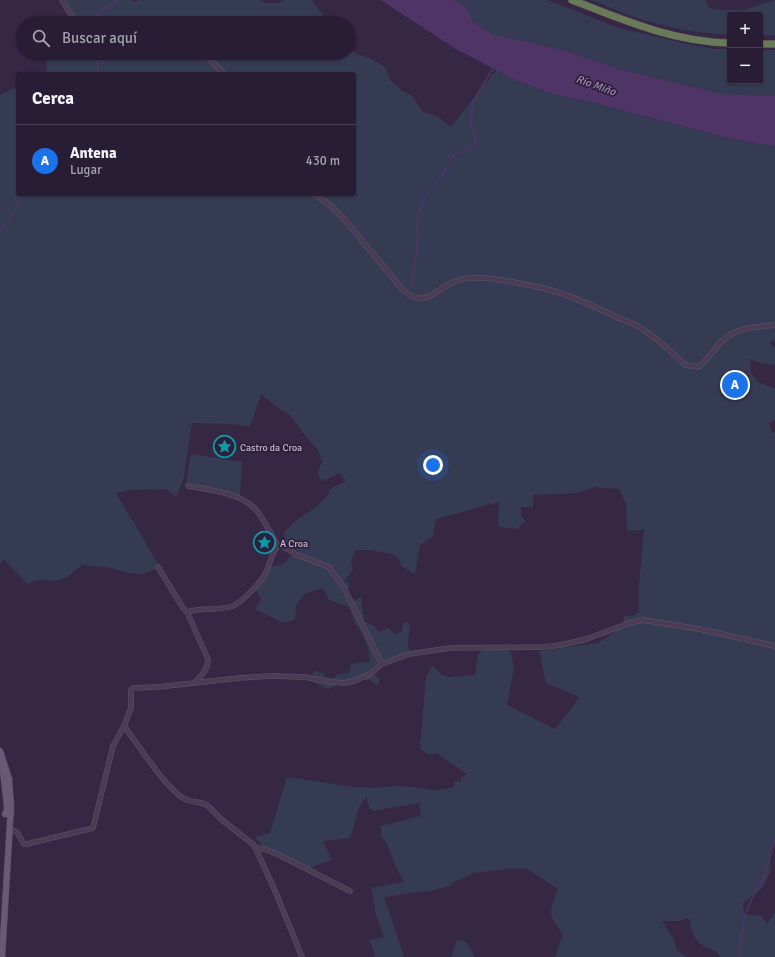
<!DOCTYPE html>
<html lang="es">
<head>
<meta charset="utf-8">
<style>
  :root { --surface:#281d34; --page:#30263c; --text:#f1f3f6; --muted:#a5a2ac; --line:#443b4f; --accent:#1a73e8 }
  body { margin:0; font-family:Signika,sans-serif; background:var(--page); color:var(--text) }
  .controls { position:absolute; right:12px; top:12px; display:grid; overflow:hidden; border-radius:4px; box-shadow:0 1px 3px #0004 }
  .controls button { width:36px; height:36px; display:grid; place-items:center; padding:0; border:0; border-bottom:1px solid var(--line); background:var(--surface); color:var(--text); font:20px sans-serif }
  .you { position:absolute; left:433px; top:465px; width:14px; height:14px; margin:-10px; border:3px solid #fff; border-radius:50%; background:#1a73e8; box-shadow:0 0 0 6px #1a73e833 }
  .badge { display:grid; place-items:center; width:26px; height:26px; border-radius:50%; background:var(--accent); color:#fff; font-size:13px; font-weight:700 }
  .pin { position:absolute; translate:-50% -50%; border:2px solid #fff; box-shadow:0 1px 4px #0006 }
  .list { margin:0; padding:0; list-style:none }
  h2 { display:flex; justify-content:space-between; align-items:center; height:52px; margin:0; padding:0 16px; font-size:17px }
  h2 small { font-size:13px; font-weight:400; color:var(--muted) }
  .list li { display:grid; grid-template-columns:26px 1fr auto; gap:12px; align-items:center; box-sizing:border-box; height:72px; padding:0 16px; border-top:1px solid var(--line) }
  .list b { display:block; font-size:15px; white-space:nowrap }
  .list p { margin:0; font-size:13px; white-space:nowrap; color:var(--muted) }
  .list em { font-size:13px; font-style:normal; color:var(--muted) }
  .icon { flex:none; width:22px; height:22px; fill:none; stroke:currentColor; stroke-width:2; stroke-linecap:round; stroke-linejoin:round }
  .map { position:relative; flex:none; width:775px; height:957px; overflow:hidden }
  .search { position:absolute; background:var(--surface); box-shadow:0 1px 3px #0004; left:16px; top:16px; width:340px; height:44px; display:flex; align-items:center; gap:10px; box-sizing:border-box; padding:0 14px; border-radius:22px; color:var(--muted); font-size:15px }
  .panel { position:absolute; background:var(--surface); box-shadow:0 1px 3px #0004; left:16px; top:72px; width:340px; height:124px; border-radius:4px }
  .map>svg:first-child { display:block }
  .green { fill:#363b54 }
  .water { fill:#4f3566 }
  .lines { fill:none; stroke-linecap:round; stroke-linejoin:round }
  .stream { stroke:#4f3566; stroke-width:1.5 }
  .minor-casing { stroke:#61546c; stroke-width:5.5 }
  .major-casing { stroke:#4f425b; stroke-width:7 }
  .highway-casing { stroke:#51435c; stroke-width:8 }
  .minor { stroke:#493c54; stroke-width:4.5 }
  .major { stroke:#675a74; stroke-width:6 }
  .highway { stroke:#687a58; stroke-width:7 }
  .labels { text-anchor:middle; stroke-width:3.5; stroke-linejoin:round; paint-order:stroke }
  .poi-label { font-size:10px; fill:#c5b9cd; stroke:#2e203a; text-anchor:start }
  .water-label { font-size:11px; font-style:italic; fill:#a187b9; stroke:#2e203a }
</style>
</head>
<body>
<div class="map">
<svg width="775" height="957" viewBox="0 0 775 957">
  <rect width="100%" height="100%" fill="#362745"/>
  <path class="green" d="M66,0H131L134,2L139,0H260L266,3H278L284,0H311L322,14L325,23H80C72,17 69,10 66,0Z
    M454,0H548L616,27L683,43L715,49H730V81H760V50H775V96L723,94L618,69L567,51L492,34L474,22L464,5Z
    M591,0H706L709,8L721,10H744L775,0V35L760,36V15H730V35H725L682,30L639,19Z
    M349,48L357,54L372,59L386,68L390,80L401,90L412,96L422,111L438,117L451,127L496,70L517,81L553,94L591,102L728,138L775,146V340L770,342L772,347H775V365L761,363L750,359L751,373L758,382L775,389V420L769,423L771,431L775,433V841L770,852L771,869L766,881L762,888L743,903L744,914L755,916L761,915L767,924L775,912V957H720C712,945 709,951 701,944C692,937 691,928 689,918L677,921H662L675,941L676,950L687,957H555L563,934C546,913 549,914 558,889L527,869L513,868L474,873L451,883L450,886L435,890L384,897L404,957H375L370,940L384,937L376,915L371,888L404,882C401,875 396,868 394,862C390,852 388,844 381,836V826L421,816L419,803L373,811L369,807L366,797C355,809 356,825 350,838L323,841L332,860L309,868L267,851L255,837L270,833L287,777L353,787L374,788L397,786L425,788C434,792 444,789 454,787V781L461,782V778L467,774L436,753L429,755L420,748L426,677L432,665L442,675L449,677L475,675L478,654L486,648L506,650L511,652L514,669L507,705L555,729L580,697L546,683L539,651L549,650L597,643L612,634L623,625L624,616H633L639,612V584L644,530L627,531L626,504L619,489L595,487L577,493L533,495V507H521V515L525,521L517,529L498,527L499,502L436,519L433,536L420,545L415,575L402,566L398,558L391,554L370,550H355L351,561L353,569L344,582L350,583L347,591L354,601L361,597L364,621L374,626L378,632L388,628L395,634L402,632V626L405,621L410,624L408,643L410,654L378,667L373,673L380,680L377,686L370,680H363L353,685H337L328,689L311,681L314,671L323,673L325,677L333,678L338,674L349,673L351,664L370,662L369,651L361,631L355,624L349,607L329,600L323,588L304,594L296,606L295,620L284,623L255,609L261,599L258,595L256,587L270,566C282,567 286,563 292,553L284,542V532L297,520L315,508L328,495L330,489L346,481L339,473L322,481C315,473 319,468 323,461L322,460L317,449L302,432L291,416L274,405L261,394L250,427L230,424L192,423L183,481L176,497L166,489L129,490L116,493L160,567L143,574L128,573L107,567L82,565C75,571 68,578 58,580C45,583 40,576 28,584L3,559L0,565V95L18,87V194H354V74H44L47,71V61L55,53H349Z
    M191,454L242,462L240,496L186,484Z
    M457,940L466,942L475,957H451Z"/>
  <path class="water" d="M381,0H454L464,5L474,22L492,34L567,51L618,69L723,94L775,96V146L728,138L591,102L553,94L517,81L454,48Z"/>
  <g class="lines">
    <path class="stream" d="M93,23V21L101,10L119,0
      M96,53L98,74
      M0,232L16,208L20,194
      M411,288L417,250L418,216L424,197L440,179L453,156L475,145V138L471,125L473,101L494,67
      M740,957L739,952L745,915L753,896L764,878L775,840"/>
    <defs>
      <path id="minor" d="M62,0L76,23
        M121,23H146
        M204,53L224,74
        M314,194L330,205L344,219L403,290C427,311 437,286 459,280C481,273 520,284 543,288C568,294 591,305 614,316C623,320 633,323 641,328C650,334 660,342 668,349C674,354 679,361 686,365C690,366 694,366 698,367C708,360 713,350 722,341C736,327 756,327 775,325
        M188,486C209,490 243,493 257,511C265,521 271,534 278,546
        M158,567L183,608L187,612L208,659C208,669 202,676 194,683
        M187,612C202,607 218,611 233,606C242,602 258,585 264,576C270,567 270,554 278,546H282L295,554L329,567L344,588L382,664
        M124,726C140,747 162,783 183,798C191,803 200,801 207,805L222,820L254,845L276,893L302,957
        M10,829L17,832L24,844H27L93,828L113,746L124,726L131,708V690L133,688L158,687L239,678L272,676L305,677L330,682L345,683L356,680L370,674L382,664L409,654L451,648L544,647L561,645L587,639L629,623L642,620L699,629L775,646
        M255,848L265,849L279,855L350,891"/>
      <path id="major" d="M0,751L9,779L11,806L2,957
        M2,762L7,806V810L5,814H11"/>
      <path id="highway" d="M572,0C623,20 674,42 730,43
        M760,44H775"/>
    </defs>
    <use href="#minor" class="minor-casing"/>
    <use href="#major" class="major-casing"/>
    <use href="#highway" class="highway-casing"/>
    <use href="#minor" class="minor"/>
    <use href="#major" class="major"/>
    <use href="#highway" class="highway"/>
  </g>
  <defs>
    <symbol id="sight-ring" viewBox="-11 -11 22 22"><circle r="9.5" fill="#2e203a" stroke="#0f9aa8" stroke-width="1.5"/><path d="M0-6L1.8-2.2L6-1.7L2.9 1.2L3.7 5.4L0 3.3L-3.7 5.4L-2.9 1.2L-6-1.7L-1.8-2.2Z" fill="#0f9aa8"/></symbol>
  </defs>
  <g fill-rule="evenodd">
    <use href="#sight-ring" x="212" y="434" width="25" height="25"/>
    <use href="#sight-ring" x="252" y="530" width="25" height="25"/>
  </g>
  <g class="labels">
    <g class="poi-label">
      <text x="240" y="451">Castro da Croa</text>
      <text x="280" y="547">A Croa</text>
    </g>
    <g class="water-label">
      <text transform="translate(596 85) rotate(20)" y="4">Río Miño</text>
    </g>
  </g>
</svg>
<div class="controls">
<button>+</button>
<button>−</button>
</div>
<div class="you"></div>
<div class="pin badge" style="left:735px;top:385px">A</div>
<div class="search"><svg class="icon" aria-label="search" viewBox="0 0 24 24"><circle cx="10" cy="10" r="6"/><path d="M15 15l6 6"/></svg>Buscar aquí</div>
<section class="panel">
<h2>Cerca<small></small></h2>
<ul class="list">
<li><span class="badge">A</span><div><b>Antena</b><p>Lugar</p></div><em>430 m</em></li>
</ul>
</section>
</div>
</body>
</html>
